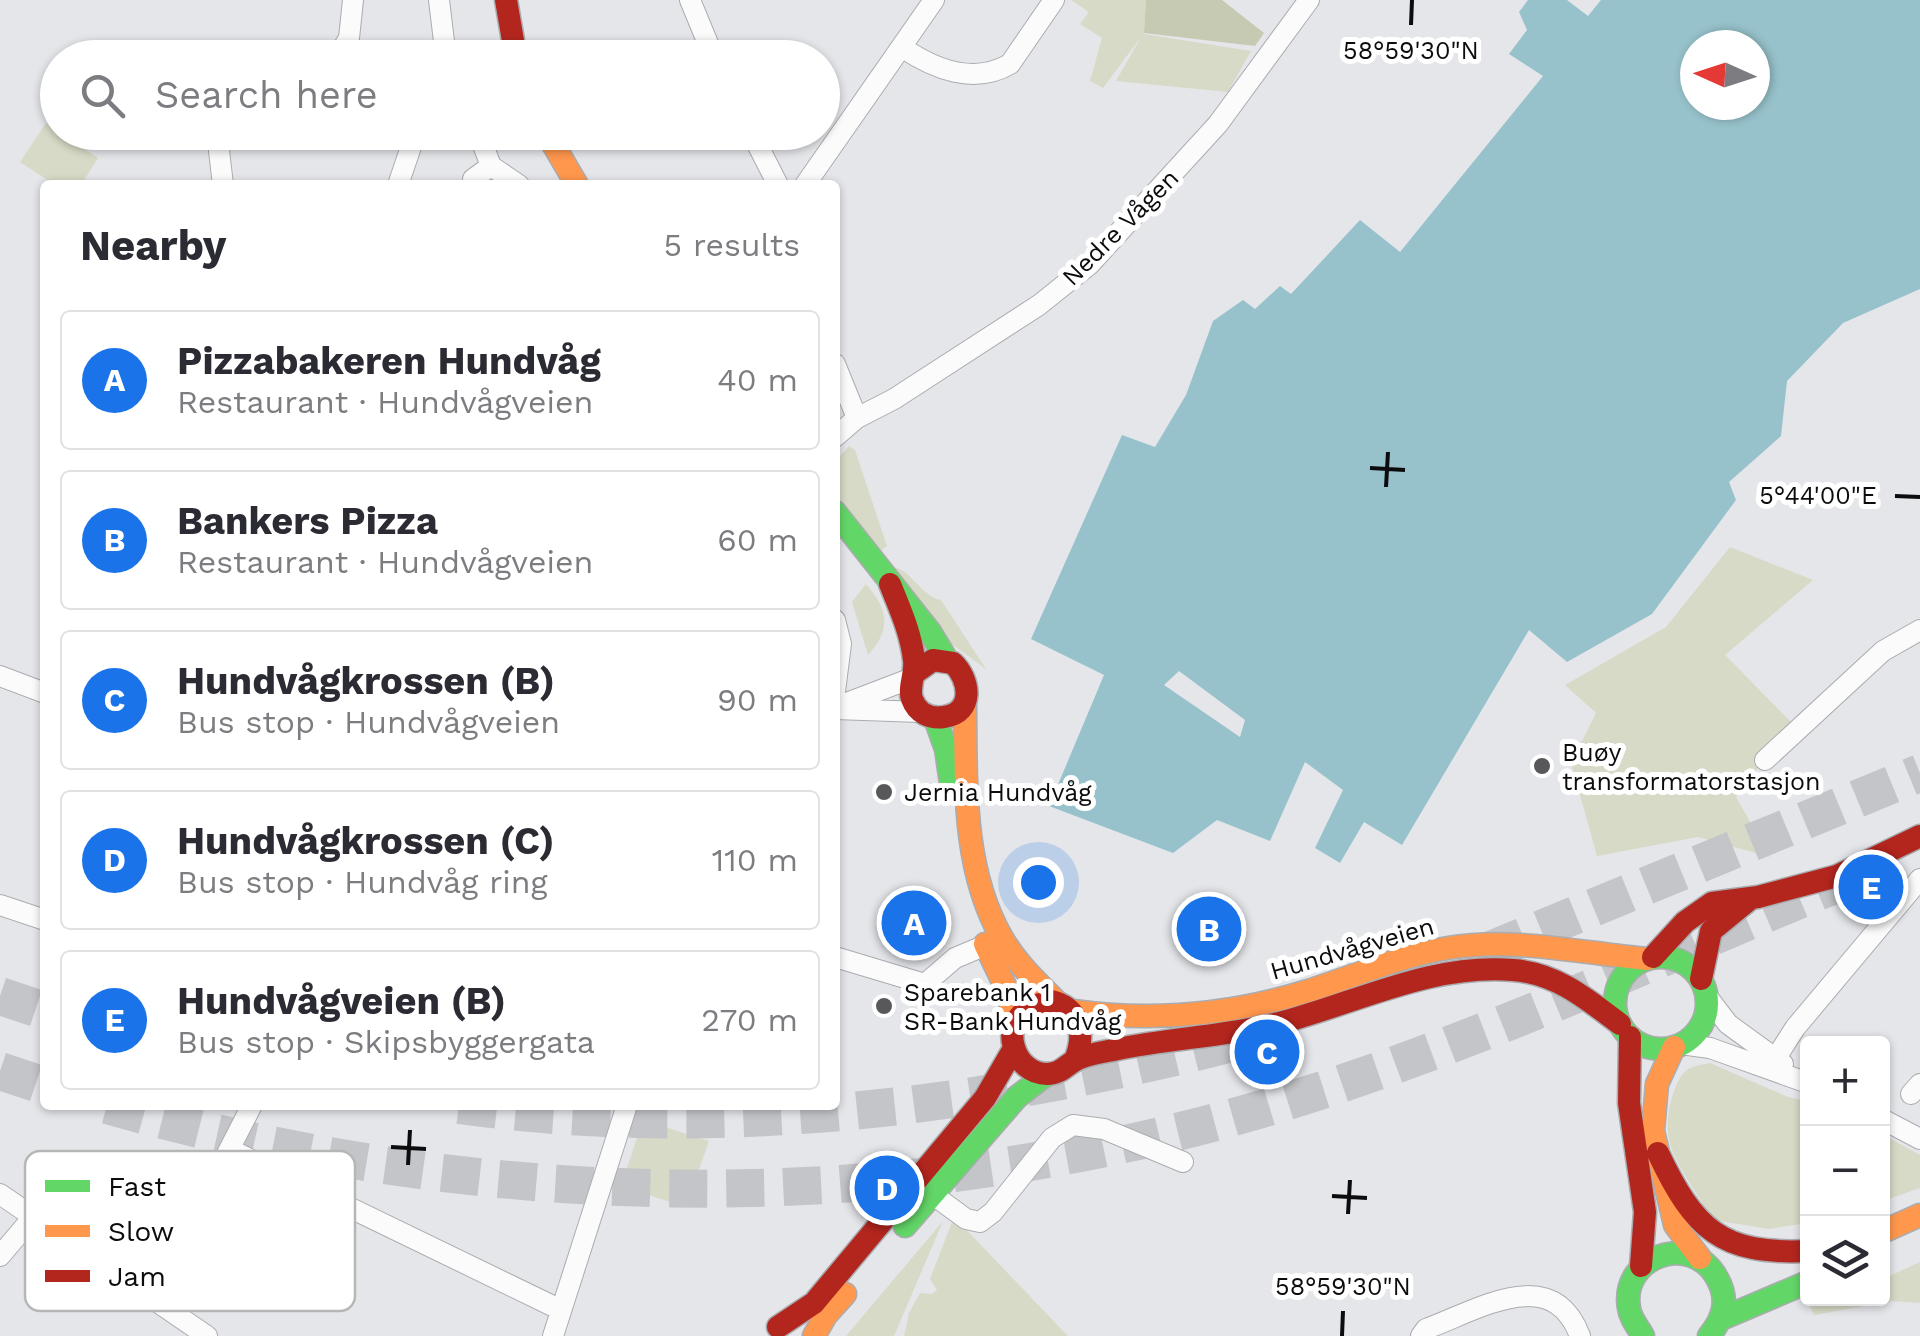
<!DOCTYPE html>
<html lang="en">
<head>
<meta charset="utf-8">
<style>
  :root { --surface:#fff; --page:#f7f7f7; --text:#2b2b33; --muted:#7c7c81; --line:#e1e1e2; --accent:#1a73e8 }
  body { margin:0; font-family:"Work Sans",sans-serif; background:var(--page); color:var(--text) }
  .controls { position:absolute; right:30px; bottom:30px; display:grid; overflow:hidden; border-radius:10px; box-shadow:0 2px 8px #0004 }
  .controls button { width:90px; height:90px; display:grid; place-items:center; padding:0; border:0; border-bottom:2px solid var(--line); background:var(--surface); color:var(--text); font:50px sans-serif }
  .compass { position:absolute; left:1680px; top:30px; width:90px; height:90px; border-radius:50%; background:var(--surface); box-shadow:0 2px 8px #0004; rotate:273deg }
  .you { position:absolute; left:1038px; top:882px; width:35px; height:35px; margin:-25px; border:8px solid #fff; border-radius:50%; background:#1a73e8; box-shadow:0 0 0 15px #1a73e833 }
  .badge { display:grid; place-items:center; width:65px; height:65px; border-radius:50%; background:var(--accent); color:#fff; font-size:32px; font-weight:700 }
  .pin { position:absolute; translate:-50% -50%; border:5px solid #fff; box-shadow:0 2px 10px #0006 }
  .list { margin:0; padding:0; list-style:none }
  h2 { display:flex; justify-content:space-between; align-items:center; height:130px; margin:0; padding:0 40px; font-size:42px }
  h2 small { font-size:32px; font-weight:400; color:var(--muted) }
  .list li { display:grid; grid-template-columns:65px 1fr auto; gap:30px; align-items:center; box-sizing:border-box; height:140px; margin:0 20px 20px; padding:0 20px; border:2px solid var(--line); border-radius:10px }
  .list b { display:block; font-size:38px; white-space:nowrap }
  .list p { margin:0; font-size:32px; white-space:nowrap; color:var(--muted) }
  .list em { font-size:32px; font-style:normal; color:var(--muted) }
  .icon { flex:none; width:55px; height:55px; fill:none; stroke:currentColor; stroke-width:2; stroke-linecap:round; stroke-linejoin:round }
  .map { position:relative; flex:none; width:1920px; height:1336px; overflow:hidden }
  .search { position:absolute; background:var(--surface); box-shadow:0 2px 8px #0004; left:40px; top:40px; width:800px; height:110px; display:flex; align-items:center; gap:25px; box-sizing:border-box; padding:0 35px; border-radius:55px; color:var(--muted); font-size:38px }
  .panel { position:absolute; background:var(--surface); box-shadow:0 2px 8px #0004; left:40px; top:180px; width:800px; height:930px; border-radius:10px }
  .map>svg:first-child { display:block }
  .green { fill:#d7dac6 }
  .forest { fill:#c7cab2 }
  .water { fill:#97c2cb; fill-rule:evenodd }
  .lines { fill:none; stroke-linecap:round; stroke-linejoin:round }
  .highway-tunnel { stroke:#c4c5c9; stroke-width:38; stroke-dasharray:38 19; stroke-linecap:butt }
  .street-casing { stroke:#abacaf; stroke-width:22 }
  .fast-casing { stroke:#abacaf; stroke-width:25 }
  .slow-casing { stroke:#abacaf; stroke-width:25 }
  .jam-casing { stroke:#abacaf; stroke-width:25 }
  .street { stroke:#fbfbfc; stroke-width:20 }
  .fast { stroke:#63d668; stroke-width:22 }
  .slow { stroke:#ff974d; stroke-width:22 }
  .jam { stroke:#b3261e; stroke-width:22 }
  .ticks { fill:none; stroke:#0c0c0e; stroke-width:4 }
  .poi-dot { fill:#58585b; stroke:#fff; stroke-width:4 }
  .labels { text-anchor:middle; stroke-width:10; stroke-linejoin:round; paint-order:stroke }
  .street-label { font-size:25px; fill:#0c0c0e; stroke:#fff }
  .poi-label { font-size:25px; fill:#0c0c0e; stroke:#fff; text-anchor:start }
  .key { fill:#fff; stroke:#b6b6b7; stroke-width:2.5 }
  .key-label { font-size:28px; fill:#0c0c0e }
  .ticks-label { font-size:25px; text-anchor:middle; fill:#0c0c0e; stroke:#fff; stroke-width:10; stroke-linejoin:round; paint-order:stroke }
</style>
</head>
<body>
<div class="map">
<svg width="1920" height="1336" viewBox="0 0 1920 1336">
  <rect width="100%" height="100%" fill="#e5e6ea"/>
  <path class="green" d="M1071,0H1146L1144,34L1251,51L1228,92L1116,81L1141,37L1103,88L1090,81L1102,38L1080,24L1089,12Z
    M46,123L98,158L81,185H55L20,162Z
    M849,446L855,450L887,546L882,550L866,536L835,496V462Z
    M1730,547L1813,580L1725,655L1792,723L1736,797L1770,857L1698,837L1597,856L1571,763L1596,713L1565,685L1666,627Z
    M892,567C913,570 920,596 941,600L986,669L946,640Z
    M866,584C888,609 892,629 868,655L852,602Z
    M1710,1063L1788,1097L1807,1101V1223L1769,1229L1713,1220C1700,1198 1677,1167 1670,1144C1664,1125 1670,1092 1682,1075C1688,1066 1700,1065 1710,1063Z
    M643,1120L709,1141L686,1207L621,1186Z
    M1882,1134L1920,1155V1188L1883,1201Z
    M954,1217L1068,1336H904L909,1313L920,1293L932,1294L937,1290L930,1279Z
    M943,1221L894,1336H846Z
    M1920,1262V1303L1892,1301L1814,1315L1809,1304L1827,1299L1882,1298L1883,1279Z"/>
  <path class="forest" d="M1146,0H1222L1264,33L1255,46L1144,33Z"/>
  <path class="water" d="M1528,0H1567L1588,16L1601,0H1920V289L1843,323L1787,381L1781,436L1729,482L1736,500L1652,614L1567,662L1529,630L1402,845L1364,822L1340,863L1315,848L1343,790L1305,762L1270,841L1217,820L1173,853L1049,806L1104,675L1031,639L1122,435L1155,447L1186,395L1213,321L1243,300L1255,309L1280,286L1291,294L1360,220L1400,252L1543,76L1509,54L1527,30L1519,12ZM1695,45H1755V105H1695ZM1179,671L1245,720L1240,737L1164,685Z"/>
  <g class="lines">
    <path class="highway-tunnel" d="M1488,951L1920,773
      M0,996L45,1011
      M0,1071L45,1086
      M107,1105C483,1212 889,1220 1265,1108C1459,1050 1645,964 1832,886
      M459,1105C722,1141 989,1106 1244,1040"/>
    <defs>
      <path id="street" d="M439,0L446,58
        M690,0L714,58
        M903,48C934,69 974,85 1010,64L1054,0
        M337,58L349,38L353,0
        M478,132L491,166L519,185
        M751,132L778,185
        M473,179L491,166
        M223,185L219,151L223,132
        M398,185L416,132
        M805,185L934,0
        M835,364L857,418
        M835,437L857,418L894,399L1039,305L1089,265L1218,124L1309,0
        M835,620L841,644L835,691
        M0,676L45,693
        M844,704L912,678
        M835,709L921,712
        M1765,760L1883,651L1920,630
        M0,905L45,920
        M835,957L925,984L955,958L986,945
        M1706,995L1728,1024L1783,1064
        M1681,1044L1710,1048L1808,1083
        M1769,1069L1795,1028L1920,879
        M1911,1094L1920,1084
        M1882,1119L1920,1139
        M231,1150L561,1310
        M0,1194L207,1336
        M932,1194L966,1219L980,1222L993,1212L1052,1138L1073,1125L1104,1129L1183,1162
        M0,1256L33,1217
        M149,1294L190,1226L252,1105
        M553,1336L627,1105
        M1421,1336L1426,1329C1478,1310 1552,1262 1580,1336"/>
      <path id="fast" d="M835,512L930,632L947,660
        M935,718L946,749L951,783
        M1615 1003a46 46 0 1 1 92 0a46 46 0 1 1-92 0Z
        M905,1226L1017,1097L1047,1074
        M1721,1319L1808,1282
        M1643,1336C1638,1327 1630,1318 1629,1308C1620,1257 1691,1231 1717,1278C1729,1299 1724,1318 1709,1336"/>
      <path id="slow" d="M546,132L577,185
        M965,705C966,782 962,869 1002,938C1016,963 1037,982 1057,1002
        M985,944L1006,988L1015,1021
        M1073,1011C1153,1022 1231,1015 1308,991C1355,976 1400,956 1448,948C1514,937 1581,953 1647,959
        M1674,1047L1657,1084L1653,1131L1675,1225L1700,1258
        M1882,1232L1920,1215
        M814,1336L826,1315L845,1294"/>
      <path id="jam" d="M506,0L516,58
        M890,584C900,609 911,633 914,660C916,673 908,687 912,699C917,713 930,719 944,717C975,713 970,679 953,663L933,660L916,672
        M1653,957L1685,922L1712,903L1758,897L1837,876L1920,836
        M1701,979L1711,931L1750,899
        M1630,1037L1629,1103L1645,1212L1641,1266
        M1075,1060C1086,1034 1080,1008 1051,1001C1027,1005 1006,1020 1014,1047C1018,1062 1031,1074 1047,1074C1062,1074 1067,1063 1080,1058C1092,1053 1105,1052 1118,1049C1173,1038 1229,1036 1283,1022C1358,1002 1433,963 1513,970C1556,973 1587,999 1620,1024
        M1658,1153C1694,1229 1721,1255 1808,1251
        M778,1327L814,1303L985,1098L1013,1050"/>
    </defs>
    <use href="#street" class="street-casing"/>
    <use href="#fast" class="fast-casing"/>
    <use href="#slow" class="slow-casing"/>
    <use href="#jam" class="jam-casing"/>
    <use href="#street" class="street"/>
    <use href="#fast" class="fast"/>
    <use href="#slow" class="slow"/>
    <use href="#jam" class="jam"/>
  </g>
  <path class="ticks" d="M1411,25L1412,0M1370,468L1405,470M1386,487L1388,452M1895,496L1920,497M391,1147L426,1149M408,1165L410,1130M1332,1196L1367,1198M1348,1214L1350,1180M1342,1336L1343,1311"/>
  <g class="poi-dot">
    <circle cx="1542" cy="766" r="10"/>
    <circle cx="884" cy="792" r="10"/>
    <circle cx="884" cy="1006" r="10"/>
  </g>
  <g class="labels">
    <g class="street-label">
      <text transform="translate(1120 227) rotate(-45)" y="9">Nedre Vågen</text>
      <text transform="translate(1352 948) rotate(-16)" y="9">Hundvågveien</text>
    </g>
    <g class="poi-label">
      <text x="1562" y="761">Buøy<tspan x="1562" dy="29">transformatorstasjon</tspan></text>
      <text x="904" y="801">Jernia Hundvåg</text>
      <text x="904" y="1001">Sparebank 1<tspan x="904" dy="29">SR-Bank Hundvåg</tspan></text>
    </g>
  </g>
  <rect x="25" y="1151" width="330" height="160" rx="15" class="key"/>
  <rect x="45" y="1180" width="45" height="12" fill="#63d668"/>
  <rect x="45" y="1225" width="45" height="12" fill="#ff974d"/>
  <rect x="45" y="1270" width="45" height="12" fill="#b3261e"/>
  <g class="key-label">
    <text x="108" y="1196">Fast</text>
    <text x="108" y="1241">Slow</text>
    <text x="108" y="1286">Jam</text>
  </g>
  <g class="ticks-label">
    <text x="1411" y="59">58°59'30"N</text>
    <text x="1818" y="504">5°44'00"E</text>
    <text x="1343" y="1295">58°59'30"N</text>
  </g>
</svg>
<div class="controls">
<button>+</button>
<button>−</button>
<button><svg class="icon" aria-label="layers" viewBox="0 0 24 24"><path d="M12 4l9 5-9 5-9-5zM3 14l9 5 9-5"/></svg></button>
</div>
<svg class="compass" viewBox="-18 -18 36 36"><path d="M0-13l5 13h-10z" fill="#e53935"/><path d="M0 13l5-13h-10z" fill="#7c7c81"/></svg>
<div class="you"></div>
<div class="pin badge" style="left:914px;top:923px">A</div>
<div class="pin badge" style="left:1209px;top:929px">B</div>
<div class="pin badge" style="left:1267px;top:1052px">C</div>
<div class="pin badge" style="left:887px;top:1188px">D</div>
<div class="pin badge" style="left:1871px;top:887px">E</div>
<div class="search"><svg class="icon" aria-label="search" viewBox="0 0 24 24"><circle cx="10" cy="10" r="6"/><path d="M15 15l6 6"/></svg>Search here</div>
<section class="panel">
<h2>Nearby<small>5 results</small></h2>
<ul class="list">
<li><span class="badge">A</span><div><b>Pizzabakeren Hundvåg</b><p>Restaurant · Hundvågveien</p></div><em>40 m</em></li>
<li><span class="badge">B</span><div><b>Bankers Pizza</b><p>Restaurant · Hundvågveien</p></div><em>60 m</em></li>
<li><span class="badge">C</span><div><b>Hundvågkrossen (B)</b><p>Bus stop · Hundvågveien</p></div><em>90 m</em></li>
<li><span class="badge">D</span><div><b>Hundvågkrossen (C)</b><p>Bus stop · Hundvåg ring</p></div><em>110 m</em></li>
<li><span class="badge">E</span><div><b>Hundvågveien (B)</b><p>Bus stop · Skipsbyggergata</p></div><em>270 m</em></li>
</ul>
</section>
</div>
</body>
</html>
